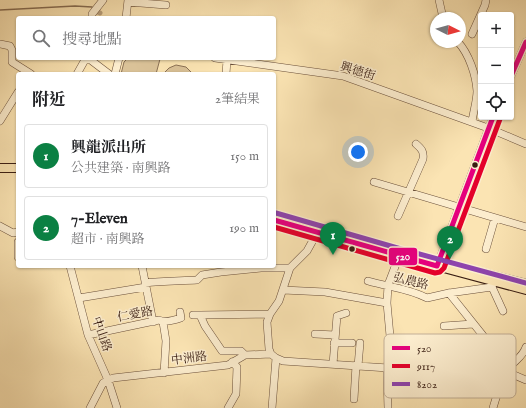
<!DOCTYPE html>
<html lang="zh-TW">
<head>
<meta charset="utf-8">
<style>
  :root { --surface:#fff; --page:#f6f6f6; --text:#202124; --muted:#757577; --line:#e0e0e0; --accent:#0b8043 }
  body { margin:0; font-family:"IM FELL English","Noto Serif TC",serif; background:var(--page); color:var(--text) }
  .controls { position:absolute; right:12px; top:12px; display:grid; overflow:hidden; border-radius:4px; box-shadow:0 1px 3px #0004 }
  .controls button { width:36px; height:36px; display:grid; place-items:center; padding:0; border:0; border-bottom:1px solid var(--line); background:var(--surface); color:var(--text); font:20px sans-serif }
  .compass { position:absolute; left:430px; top:12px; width:36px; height:36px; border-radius:50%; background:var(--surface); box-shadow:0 1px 3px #0004; rotate:96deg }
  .you { position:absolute; left:358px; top:152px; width:14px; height:14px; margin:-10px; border:3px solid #fff; border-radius:50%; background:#1a73e8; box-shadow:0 0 0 6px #1a73e833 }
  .badge { display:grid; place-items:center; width:26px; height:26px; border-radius:50%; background:var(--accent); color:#fff; font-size:13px; font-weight:700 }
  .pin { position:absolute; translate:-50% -33px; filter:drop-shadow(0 1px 2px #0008) }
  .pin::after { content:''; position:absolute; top:21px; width:14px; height:12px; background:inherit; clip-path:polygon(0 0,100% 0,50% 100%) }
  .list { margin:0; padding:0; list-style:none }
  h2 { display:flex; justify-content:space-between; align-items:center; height:52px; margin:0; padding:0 16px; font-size:17px }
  h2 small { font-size:13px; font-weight:400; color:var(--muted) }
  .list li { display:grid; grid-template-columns:26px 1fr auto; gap:12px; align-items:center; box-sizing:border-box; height:64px; margin:0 8px 8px; padding:0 8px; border:1px solid var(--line); border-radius:4px }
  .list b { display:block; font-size:15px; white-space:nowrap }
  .list p { margin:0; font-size:13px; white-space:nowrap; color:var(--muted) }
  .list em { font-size:13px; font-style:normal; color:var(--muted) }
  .icon { flex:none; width:22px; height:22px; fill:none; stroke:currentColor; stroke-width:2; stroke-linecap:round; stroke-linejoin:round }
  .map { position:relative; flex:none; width:526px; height:408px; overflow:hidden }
  .search { position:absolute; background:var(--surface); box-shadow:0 1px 3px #0004; left:16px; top:16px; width:260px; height:44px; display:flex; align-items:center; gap:10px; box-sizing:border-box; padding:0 14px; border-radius:4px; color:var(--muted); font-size:15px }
  .panel { position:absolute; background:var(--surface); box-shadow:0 1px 3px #0004; left:16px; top:72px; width:260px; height:196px; border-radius:4px }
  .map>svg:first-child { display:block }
  .green { fill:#dac298; stroke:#8a7055 }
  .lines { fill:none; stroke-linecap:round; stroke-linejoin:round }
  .stream { stroke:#866c52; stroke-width:1.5 }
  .canal { stroke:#b9a07c; stroke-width:5 }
  .minor-casing { stroke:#6a4f3a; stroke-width:8 }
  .major-casing { stroke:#391d12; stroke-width:10 }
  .minor { stroke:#fcedce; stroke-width:7 }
  .major { stroke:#fbe4b3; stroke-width:8 }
  .bus-1-casing { stroke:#fcedce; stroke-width:8 }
  .bus-2-casing { stroke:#fcedce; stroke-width:8 }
  .bus-3-casing { stroke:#fcedce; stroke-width:8 }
  .bus-1 { stroke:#e5007d; stroke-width:5 }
  .bus-2 { stroke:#e4002b; stroke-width:5 }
  .bus-3 { stroke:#8e44ad; stroke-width:5 }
  .bus-dot { fill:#391d12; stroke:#fcedce; stroke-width:1.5 }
  .labels { text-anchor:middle; stroke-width:3; stroke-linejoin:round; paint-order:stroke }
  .street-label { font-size:12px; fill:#391d12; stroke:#fcedce }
  .key { fill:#fcedce; stroke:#c2af96; stroke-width:1 }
  .key-label { font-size:11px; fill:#391d12 }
  .line-badge { stroke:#fcedce; stroke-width:1.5 }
  .badge-label { font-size:11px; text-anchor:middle; font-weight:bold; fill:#fff }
</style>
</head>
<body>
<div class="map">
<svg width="526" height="408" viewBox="0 0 526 408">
  <rect width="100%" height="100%" fill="#fbe4b3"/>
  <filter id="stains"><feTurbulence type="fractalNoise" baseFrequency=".005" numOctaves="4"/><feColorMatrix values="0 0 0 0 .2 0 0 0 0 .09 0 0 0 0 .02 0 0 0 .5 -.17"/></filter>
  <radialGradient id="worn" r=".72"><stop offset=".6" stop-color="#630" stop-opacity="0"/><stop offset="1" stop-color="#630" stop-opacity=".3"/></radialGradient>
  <path class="green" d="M128,58H155L160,59L156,74H121L124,62Z
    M176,65L186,67L193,74H163L169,68Z"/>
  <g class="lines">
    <path class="stream" d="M0,10L75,6L92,7"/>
    <path class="canal" d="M98,12L100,13"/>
    <defs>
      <path id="minor" d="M439,0L443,18
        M128,2L166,5
        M92,18V14L103,0
        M126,18L128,0
        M472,34L485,5L486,0
        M458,42C469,54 476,75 477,91C477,101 473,113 472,122
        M0,44L10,46L12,50V62L31,74
        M88,58L109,74
        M215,58L343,76L488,128L526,144
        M77,74L86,58
        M115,74L119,58
        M226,74L227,60
        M511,76L526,42
        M0,121L18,92
        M374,182L526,227
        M398,216L423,159C424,152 422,149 416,144
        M0,226L13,233L18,232
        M318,228L317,233L307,251L290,268L279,301L270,314L267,322L269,349L271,354L276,358L283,361L388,368
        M18,242V257
        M486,249L495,218
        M70,266L88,335L108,380L117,408
        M142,266L153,322
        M437,266L493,117
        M368,281C388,287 408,288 427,298L449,293L492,287
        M145,283C162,281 179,281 197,280L202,275L221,272L261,268H290
        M493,284L492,287L503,311
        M283,290L325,292L387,303
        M449,293L509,368
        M79,298L146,287
        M193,315H200L205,326L222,351H241L245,355
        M200,315L270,314
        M163,322L166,341L164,373
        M444,326L473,324
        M315,334L335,335
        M88,335L159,320C165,323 175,320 181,318L180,312
        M334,343H352
        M333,364L337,316L346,313
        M358,366L360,343
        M387,374L423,373L455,371L466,368H498L526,380
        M354,399L356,365
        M90,408L103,383L113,378L228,365L245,355L271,354
        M228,408L236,394L237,367L232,362
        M272,408L276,358
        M388,408L387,374L390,336L387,303L388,285L401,251
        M493,408C496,398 502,377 508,369C514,361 523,357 526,347"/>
      <path id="major" d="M0,168H18
        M274,220L399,256L526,290
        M483,273L526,284"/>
    </defs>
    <use href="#minor" class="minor-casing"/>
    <use href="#major" class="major-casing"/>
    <use href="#minor" class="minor"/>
    <use href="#major" class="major"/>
    <defs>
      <path id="bus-1" d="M511,76L526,42
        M274,220L437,266L493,117"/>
      <path id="bus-2" d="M274,227L435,273L440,272L444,268L500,119"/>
      <path id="bus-3" d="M276,213L401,249L526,283"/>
    </defs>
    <use href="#bus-1" class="bus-1-casing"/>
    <use href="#bus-2" class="bus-2-casing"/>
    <use href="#bus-3" class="bus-3-casing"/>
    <use href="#bus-1" class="bus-1"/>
    <use href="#bus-2" class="bus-2"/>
    <use href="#bus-3" class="bus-3"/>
  </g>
  <g class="bus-dot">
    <circle cx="475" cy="165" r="3.5"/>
    <circle cx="352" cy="249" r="3.5"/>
  </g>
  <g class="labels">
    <g class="street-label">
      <text transform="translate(358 71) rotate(17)" y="4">興德街</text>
      <text transform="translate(411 281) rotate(14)" y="4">弘農路</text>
      <text transform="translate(135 314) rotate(-11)" y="4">仁愛路</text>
      <text transform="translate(102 334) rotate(71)" y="4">中山路</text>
      <text transform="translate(189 358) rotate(-7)" y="4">中洲路</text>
    </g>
  </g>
  <rect x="384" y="334" width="132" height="64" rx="6" class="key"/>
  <rect x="392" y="346" width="18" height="4" fill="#e5007d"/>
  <rect x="392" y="364" width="18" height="4" fill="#e4002b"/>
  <rect x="392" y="382" width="18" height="4" fill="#8e44ad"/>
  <g class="key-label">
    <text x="417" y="352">520</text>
    <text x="417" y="370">9117</text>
    <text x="417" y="388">8202</text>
  </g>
  <rect class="line-badge" x="388" y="247" width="30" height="19" rx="4" fill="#e5007d"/>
  <g class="badge-label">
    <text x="403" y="260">520</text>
  </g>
  <rect width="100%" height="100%" filter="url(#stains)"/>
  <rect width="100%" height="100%" fill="url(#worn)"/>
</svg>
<div class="controls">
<button>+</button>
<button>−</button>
<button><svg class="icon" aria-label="locate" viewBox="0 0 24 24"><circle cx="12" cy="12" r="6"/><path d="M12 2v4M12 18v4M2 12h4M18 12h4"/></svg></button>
</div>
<svg class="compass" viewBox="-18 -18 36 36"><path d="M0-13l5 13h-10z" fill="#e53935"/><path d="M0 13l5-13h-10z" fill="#757577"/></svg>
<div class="you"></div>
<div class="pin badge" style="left:333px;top:255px">1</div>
<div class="pin badge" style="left:450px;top:259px">2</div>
<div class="search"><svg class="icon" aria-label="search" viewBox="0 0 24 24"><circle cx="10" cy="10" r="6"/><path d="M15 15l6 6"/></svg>搜尋地點</div>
<section class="panel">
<h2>附近<small>2筆結果</small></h2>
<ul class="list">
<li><span class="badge">1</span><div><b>興龍派出所</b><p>公共建築 · 南興路</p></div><em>150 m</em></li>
<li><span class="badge">2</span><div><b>7-Eleven</b><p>超市 · 南興路</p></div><em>190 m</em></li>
</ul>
</section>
</div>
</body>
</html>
